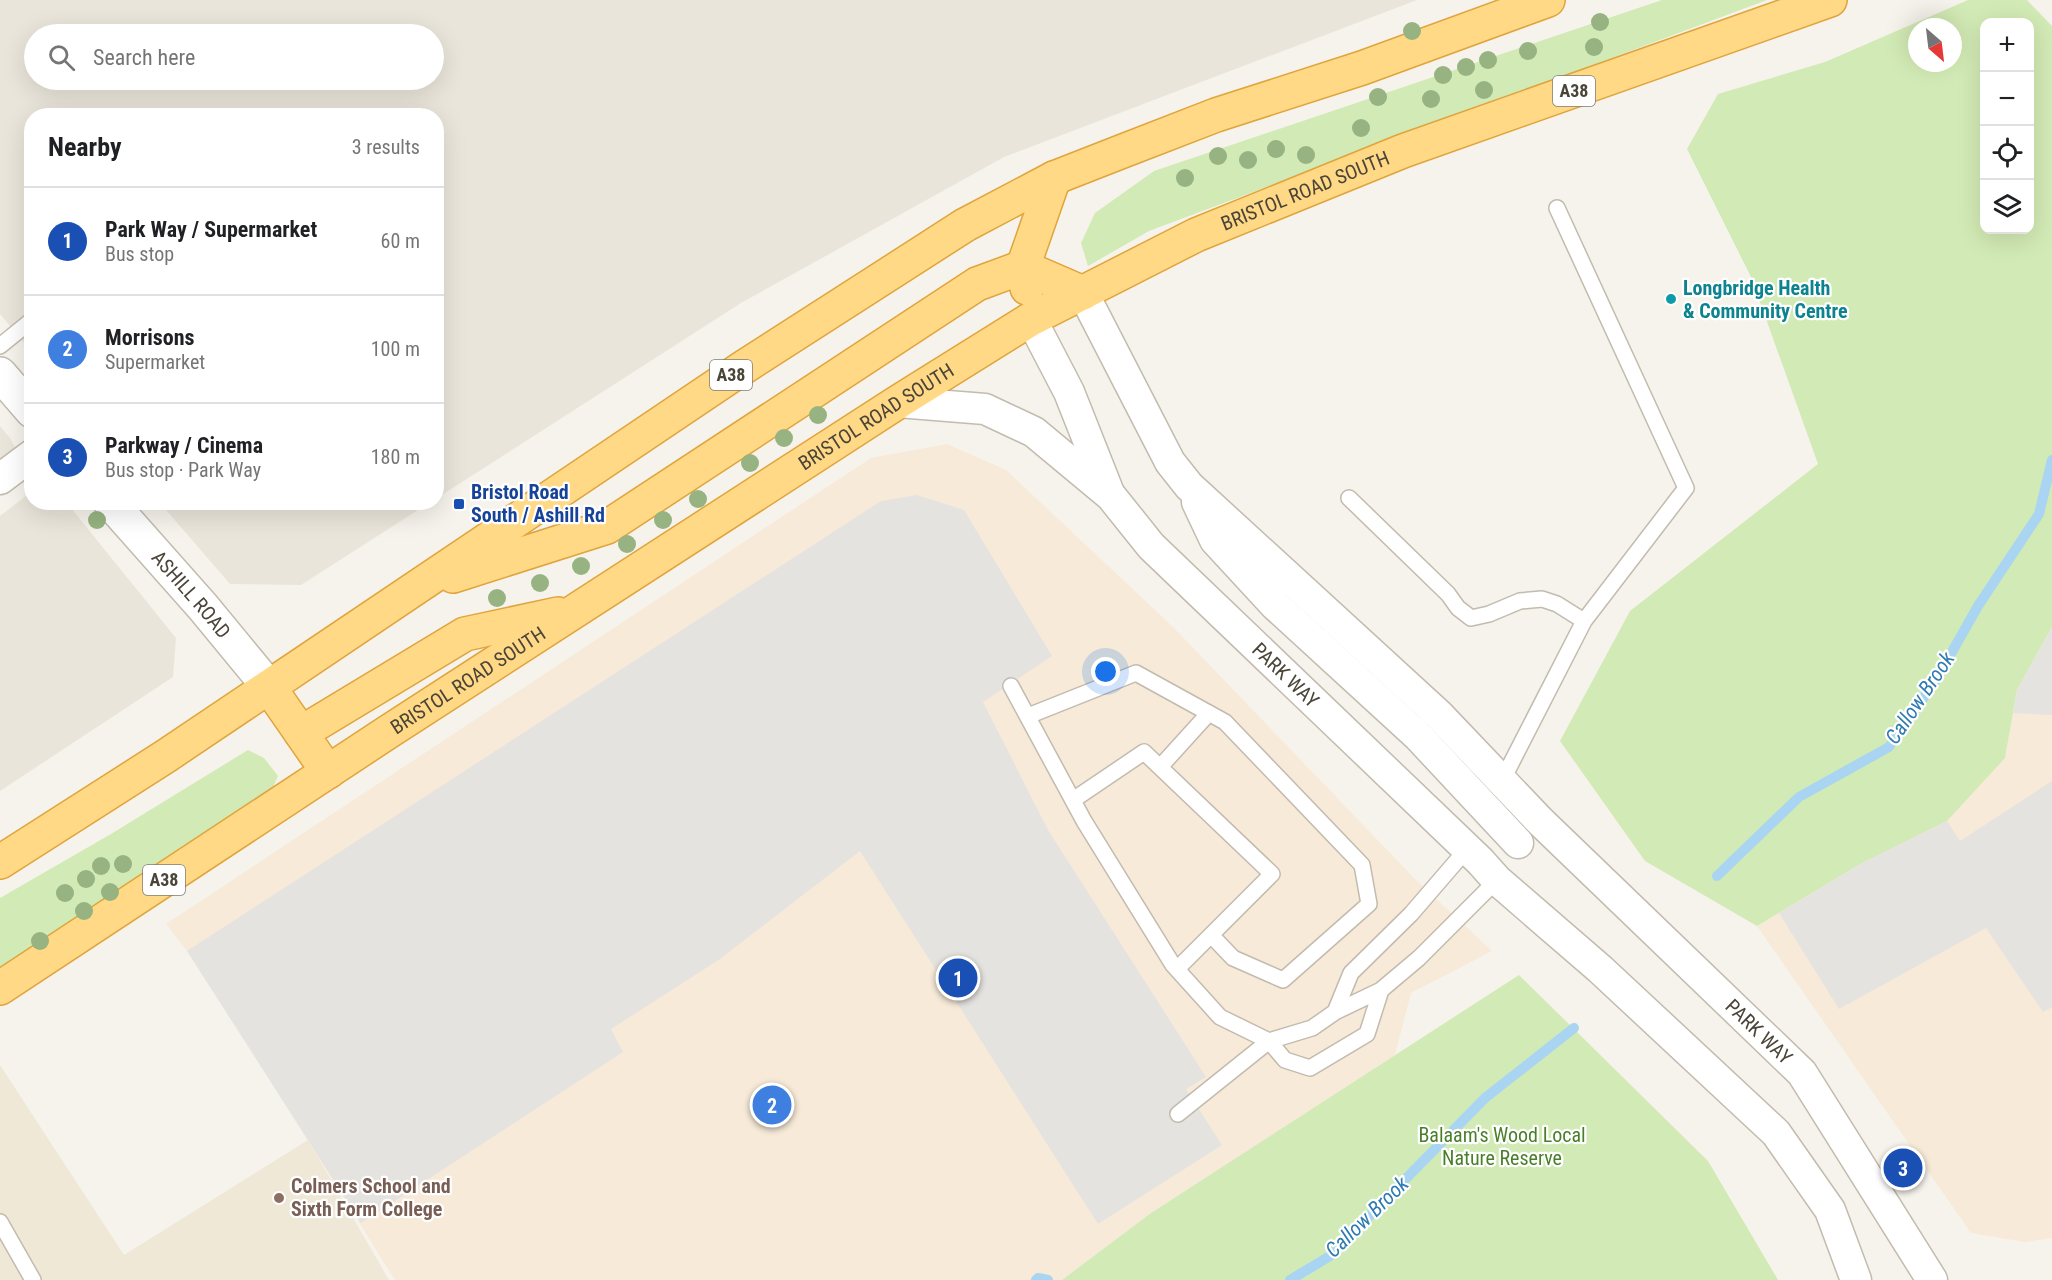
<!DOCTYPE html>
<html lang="en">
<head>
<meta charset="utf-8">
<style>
  :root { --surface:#fff; --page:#f2f2f2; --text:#202124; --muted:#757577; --line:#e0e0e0; --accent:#0b8043 }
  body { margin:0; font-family:"Roboto Condensed",sans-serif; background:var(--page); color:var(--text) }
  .controls { position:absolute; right:18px; top:18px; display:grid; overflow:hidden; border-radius:12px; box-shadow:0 6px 24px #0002 }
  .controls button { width:54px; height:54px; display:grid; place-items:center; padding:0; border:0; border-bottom:2px solid var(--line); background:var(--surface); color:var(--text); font:30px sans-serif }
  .compass { position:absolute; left:1908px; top:18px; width:54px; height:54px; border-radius:50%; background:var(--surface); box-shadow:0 6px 24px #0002; rotate:152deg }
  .you { position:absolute; left:1106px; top:672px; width:21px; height:21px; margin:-15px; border:4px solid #fff; border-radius:50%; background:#1a73e8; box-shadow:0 0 0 9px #1a73e833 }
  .badge { display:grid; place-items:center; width:39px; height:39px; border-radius:50%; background:var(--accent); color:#fff; font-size:20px; font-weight:700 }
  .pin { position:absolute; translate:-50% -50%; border:3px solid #fff; box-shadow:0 2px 6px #0006 }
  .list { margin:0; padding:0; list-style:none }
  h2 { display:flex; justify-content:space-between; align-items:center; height:78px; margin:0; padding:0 24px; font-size:26px }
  h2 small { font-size:20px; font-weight:400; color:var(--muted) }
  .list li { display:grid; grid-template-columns:39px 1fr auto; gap:18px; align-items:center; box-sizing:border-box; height:108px; padding:0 24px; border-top:2px solid var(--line) }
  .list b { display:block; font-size:22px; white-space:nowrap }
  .list p { margin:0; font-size:20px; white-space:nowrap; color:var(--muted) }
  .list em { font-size:20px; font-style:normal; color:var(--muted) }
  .icon { flex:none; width:33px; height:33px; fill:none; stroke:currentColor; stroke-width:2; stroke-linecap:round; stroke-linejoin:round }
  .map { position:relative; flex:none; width:2052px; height:1280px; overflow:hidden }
  .search { position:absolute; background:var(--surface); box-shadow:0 6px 24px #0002; left:24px; top:24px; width:420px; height:66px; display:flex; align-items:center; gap:15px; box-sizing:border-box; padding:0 21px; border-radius:33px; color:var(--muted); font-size:22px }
  .panel { position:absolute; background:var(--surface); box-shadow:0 6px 24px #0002; left:24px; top:108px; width:420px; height:402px; border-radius:24px }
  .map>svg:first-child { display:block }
  .residential { fill:#eae5da; fill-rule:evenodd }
  .commercial { fill:#f7ead8 }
  .education { fill:#efe8d6 }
  .green { fill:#d2eab5; fill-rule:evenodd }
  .parking { fill:#e5e3e0 }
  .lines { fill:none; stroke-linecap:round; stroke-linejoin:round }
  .stream { stroke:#a9d4f2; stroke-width:10 }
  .service-casing { stroke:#c2bbae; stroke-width:18 }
  .minor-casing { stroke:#c2bbae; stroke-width:33 }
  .tertiary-casing { stroke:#c2bbae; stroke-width:36 }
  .trunk-casing { stroke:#e0a43c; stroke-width:36 }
  .service { stroke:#fff; stroke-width:15 }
  .minor { stroke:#fff; stroke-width:30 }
  .tertiary { stroke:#fff; stroke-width:33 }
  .trunk { stroke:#ffd985; stroke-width:33 }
  .tree { fill:#97b381 }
  .culture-dot { fill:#0f9aa8; stroke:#fff; stroke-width:2 }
  .transit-dot { fill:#1a4fb4; stroke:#fff; stroke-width:2 }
  .education-dot { fill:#8d6e63; stroke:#fff; stroke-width:2 }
  .labels { text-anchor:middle; stroke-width:4.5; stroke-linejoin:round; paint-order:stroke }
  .shield { fill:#fff; stroke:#817c74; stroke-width:1.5 }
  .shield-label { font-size:18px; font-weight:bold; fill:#4b4439 }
  .street-label { font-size:20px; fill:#4b4439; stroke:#fff }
  .culture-label { font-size:20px; font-weight:bold; fill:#0d838f; stroke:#fff; text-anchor:start }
  .transit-label { font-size:20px; font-weight:bold; fill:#164399; stroke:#fff; text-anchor:start }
  .park-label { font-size:20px; fill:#4a7f2a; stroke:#fff }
  .education-label { font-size:20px; font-weight:bold; fill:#785e54; stroke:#fff; text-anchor:start }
  .water-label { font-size:21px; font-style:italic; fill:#2e7ab2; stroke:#fff }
</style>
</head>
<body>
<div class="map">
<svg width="2052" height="1280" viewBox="0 0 2052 1280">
  <rect width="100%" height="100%" fill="#f6f3ec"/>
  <path class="residential" d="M0,0H1417L1004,157L741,303L437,498L436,116H32L31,351L0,314ZM34,34H434V80H34Z
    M0,426L10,438L20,456L0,471Z
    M31,492L32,502L67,503L176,638L173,677L0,791V516Z
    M160,503H429L301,585L230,584Z"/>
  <path class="commercial" d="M947,444L1006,470L1173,627L1415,879L1492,951L1411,993L1395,1055L1151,1213L1062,1280H395L268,1077L187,951L166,924L871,458Z
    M2052,627V1238L2025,1242L1971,1233L1757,926L1864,862L2005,758L2017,690Z"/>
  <path class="education" d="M0,1065L124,1255L308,1140L389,1280H0Z"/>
  <path class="green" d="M1662,0H1767L1149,231L1088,266L1081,243L1095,213L1154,171Z
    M1968,0H2027L2052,26V627L2017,690L2005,758L1947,821L1864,862L1757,926L1645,861L1560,741L1630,611L1818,464L1751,277L1687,149L1718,94L1825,62ZM1984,22H2030V230H1984ZM1917,27H1953V63H1917Z
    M248,750L264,758L278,776L269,796L0,975V898L111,834Z
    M1519,975L1708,1161L1778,1280H1062L1151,1213Z"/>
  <path class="parking" d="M917,495L964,510L1052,656L983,702L1048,830L1206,1077L1186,1089L1222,1145L1098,1224L860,851L720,959L611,1029L623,1052L361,1223L187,951L881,501Z
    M2052,627V715L2013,713L2017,690Z
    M2052,781V1007L2043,1012L1986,928L1839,1009L1779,913L1864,862L1947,821L1960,841Z"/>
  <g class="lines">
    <path class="stream" d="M1717,876L1799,797L1889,747L1936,680L1978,606L2039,514L2052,460
      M1036,1280L1038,1278L1048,1280
      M1290,1280L1330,1256L1485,1098L1574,1028"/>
    <defs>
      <path id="service" d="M0,346L32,320
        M1349,498L1448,594L1458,608L1471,618L1489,614L1520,601L1542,599L1557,604L1584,621
        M1011,686L1084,821L1173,965L1220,1017L1269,1041L1285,1060L1310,1068L1367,1034L1381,990
        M1028,716L1136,673L1225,722L1362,865L1369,904L1283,980L1233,958L1211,935
        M1160,767L1209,713
        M1502,781L1584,621L1686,488L1557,208
        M1073,800L1144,752L1272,874L1177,969
        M1335,1012L1351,973L1411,914L1467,849
        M1178,1114L1269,1041L1312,1028L1335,1012L1381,990L1419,958L1497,880
        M0,1222L33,1280"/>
      <g id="minor">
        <path id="s1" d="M1083,293L1170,462L1189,486L1439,715L1540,821L1802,1073L1932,1280"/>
        <path d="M1031,319L1069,392L1109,493"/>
        <path id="s2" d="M898,402L985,409L1034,432L1111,496L1151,546L1480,861L1497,880L1600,969L1776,1133L1830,1210L1856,1280"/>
        <path d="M0,479L32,455"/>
        <path d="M1197,502L1215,540L1275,605L1418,736L1518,843"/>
      </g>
      <g id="tertiary">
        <path d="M0,374L32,411"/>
        <path id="s3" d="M110,502L203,607L269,687"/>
      </g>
      <g id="trunk">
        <path d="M1027,288L1023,267L1054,178"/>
        <path d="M453,576L607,527L977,284L1023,267L1083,293"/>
        <path d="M269,687L328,772"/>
        <path d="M301,733L465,634L558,614"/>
        <path d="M0,862L166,756L744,367L965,225L1054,178L1123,151L1216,115L1362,68L1548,0"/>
        <path id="s4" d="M0,988L388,732L898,402L1031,319L1196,235L1403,151L1830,0"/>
      </g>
    </defs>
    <use href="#service" class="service-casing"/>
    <use href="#minor" class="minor-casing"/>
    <use href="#tertiary" class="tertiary-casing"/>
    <use href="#trunk" class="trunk-casing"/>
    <use href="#service" class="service"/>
    <use href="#minor" class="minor"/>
    <use href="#tertiary" class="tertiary"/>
    <use href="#trunk" class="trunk"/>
  </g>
  <g class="tree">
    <circle cx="1600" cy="22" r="9"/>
    <circle cx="1412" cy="31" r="9"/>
    <circle cx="1594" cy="47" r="9"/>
    <circle cx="1528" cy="51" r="9"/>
    <circle cx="1488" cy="60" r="9"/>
    <circle cx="1466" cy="67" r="9"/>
    <circle cx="1443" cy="75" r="9"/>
    <circle cx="1484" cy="90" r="9"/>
    <circle cx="1378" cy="97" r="9"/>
    <circle cx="1431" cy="99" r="9"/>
    <circle cx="1361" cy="128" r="9"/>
    <circle cx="1276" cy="149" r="9"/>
    <circle cx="1306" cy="155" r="9"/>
    <circle cx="1218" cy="156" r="9"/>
    <circle cx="1248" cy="160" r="9"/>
    <circle cx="1185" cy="178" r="9"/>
    <circle cx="818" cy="415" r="9"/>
    <circle cx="784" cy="438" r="9"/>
    <circle cx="750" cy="463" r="9"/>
    <circle cx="698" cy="499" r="9"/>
    <circle cx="97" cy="520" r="9"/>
    <circle cx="663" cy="520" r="9"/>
    <circle cx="627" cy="544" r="9"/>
    <circle cx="581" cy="566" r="9"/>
    <circle cx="540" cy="583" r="9"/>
    <circle cx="497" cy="598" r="9"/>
    <circle cx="123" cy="864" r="9"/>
    <circle cx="101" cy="866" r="9"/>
    <circle cx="86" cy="879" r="9"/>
    <circle cx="110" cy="892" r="9"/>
    <circle cx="65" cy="893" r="9"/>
    <circle cx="84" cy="911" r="9"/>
    <circle cx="40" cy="941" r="9"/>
  </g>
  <circle class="culture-dot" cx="1671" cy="299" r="6"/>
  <rect class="transit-dot" x="453" y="498" width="12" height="12" rx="3"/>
  <circle class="education-dot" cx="279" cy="1198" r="6"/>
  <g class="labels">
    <g class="shield">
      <rect x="1553" y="76" width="42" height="30" rx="4.5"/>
      <rect x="710" y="360" width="42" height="30" rx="4.5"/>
      <rect x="143" y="865" width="42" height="30" rx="4.5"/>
    </g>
    <g class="shield-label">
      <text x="1574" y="97">A38</text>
      <text x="731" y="381">A38</text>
      <text x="164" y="886">A38</text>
    </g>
    <g class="street-label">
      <text dy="7" stroke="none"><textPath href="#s4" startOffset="1532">BRISTOL ROAD SOUTH</textPath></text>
      <text dy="7" stroke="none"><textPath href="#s4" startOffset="1046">BRISTOL ROAD SOUTH</textPath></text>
      <text dy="7" stroke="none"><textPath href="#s3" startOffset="123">ASHILL ROAD</textPath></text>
      <text dy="7" stroke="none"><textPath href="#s2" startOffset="492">PARK WAY</textPath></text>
      <text dy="7" stroke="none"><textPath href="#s4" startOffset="560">BRISTOL ROAD SOUTH</textPath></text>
      <text dy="7" stroke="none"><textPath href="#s1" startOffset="1010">PARK WAY</textPath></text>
    </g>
    <g class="culture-label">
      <text x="1683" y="295">Longbridge Health<tspan x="1683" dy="23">&amp; Community Centre</tspan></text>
    </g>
    <g class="transit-label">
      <text x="471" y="499">Bristol Road<tspan x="471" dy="23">South / Ashill Rd</tspan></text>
    </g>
    <g class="park-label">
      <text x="1502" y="1142">Balaam's Wood Local<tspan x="1502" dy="23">Nature Reserve</tspan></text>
    </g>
    <g class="education-label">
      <text x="291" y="1193">Colmers School and<tspan x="291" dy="23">Sixth Form College</tspan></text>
    </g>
    <g class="water-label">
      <text transform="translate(1920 698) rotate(-56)" y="7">Callow Brook</text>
      <text transform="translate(1367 1217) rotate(-44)" y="7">Callow Brook</text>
    </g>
  </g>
</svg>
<div class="controls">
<button>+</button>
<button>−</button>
<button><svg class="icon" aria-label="locate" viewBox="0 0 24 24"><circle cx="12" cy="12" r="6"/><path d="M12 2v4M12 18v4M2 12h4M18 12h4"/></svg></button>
<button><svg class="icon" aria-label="layers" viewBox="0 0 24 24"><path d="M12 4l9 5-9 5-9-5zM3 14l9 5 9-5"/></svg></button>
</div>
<svg class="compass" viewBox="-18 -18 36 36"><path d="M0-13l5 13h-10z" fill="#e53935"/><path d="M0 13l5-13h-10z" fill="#757577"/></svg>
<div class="you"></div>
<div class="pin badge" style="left:958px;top:978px;background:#1a4fb4">1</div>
<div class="pin badge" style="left:772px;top:1105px;background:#3f7fe0">2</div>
<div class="pin badge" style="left:1903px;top:1168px;background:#1a4fb4">3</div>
<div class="search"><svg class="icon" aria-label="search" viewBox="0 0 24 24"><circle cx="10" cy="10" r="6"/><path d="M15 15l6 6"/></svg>Search here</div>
<section class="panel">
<h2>Nearby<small>3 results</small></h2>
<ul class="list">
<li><span class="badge" style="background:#1a4fb4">1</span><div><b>Park Way / Supermarket</b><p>Bus stop</p></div><em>60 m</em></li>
<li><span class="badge" style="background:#3f7fe0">2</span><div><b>Morrisons</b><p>Supermarket</p></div><em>100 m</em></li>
<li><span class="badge" style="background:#1a4fb4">3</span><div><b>Parkway / Cinema</b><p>Bus stop · Park Way</p></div><em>180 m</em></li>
</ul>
</section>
</div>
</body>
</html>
